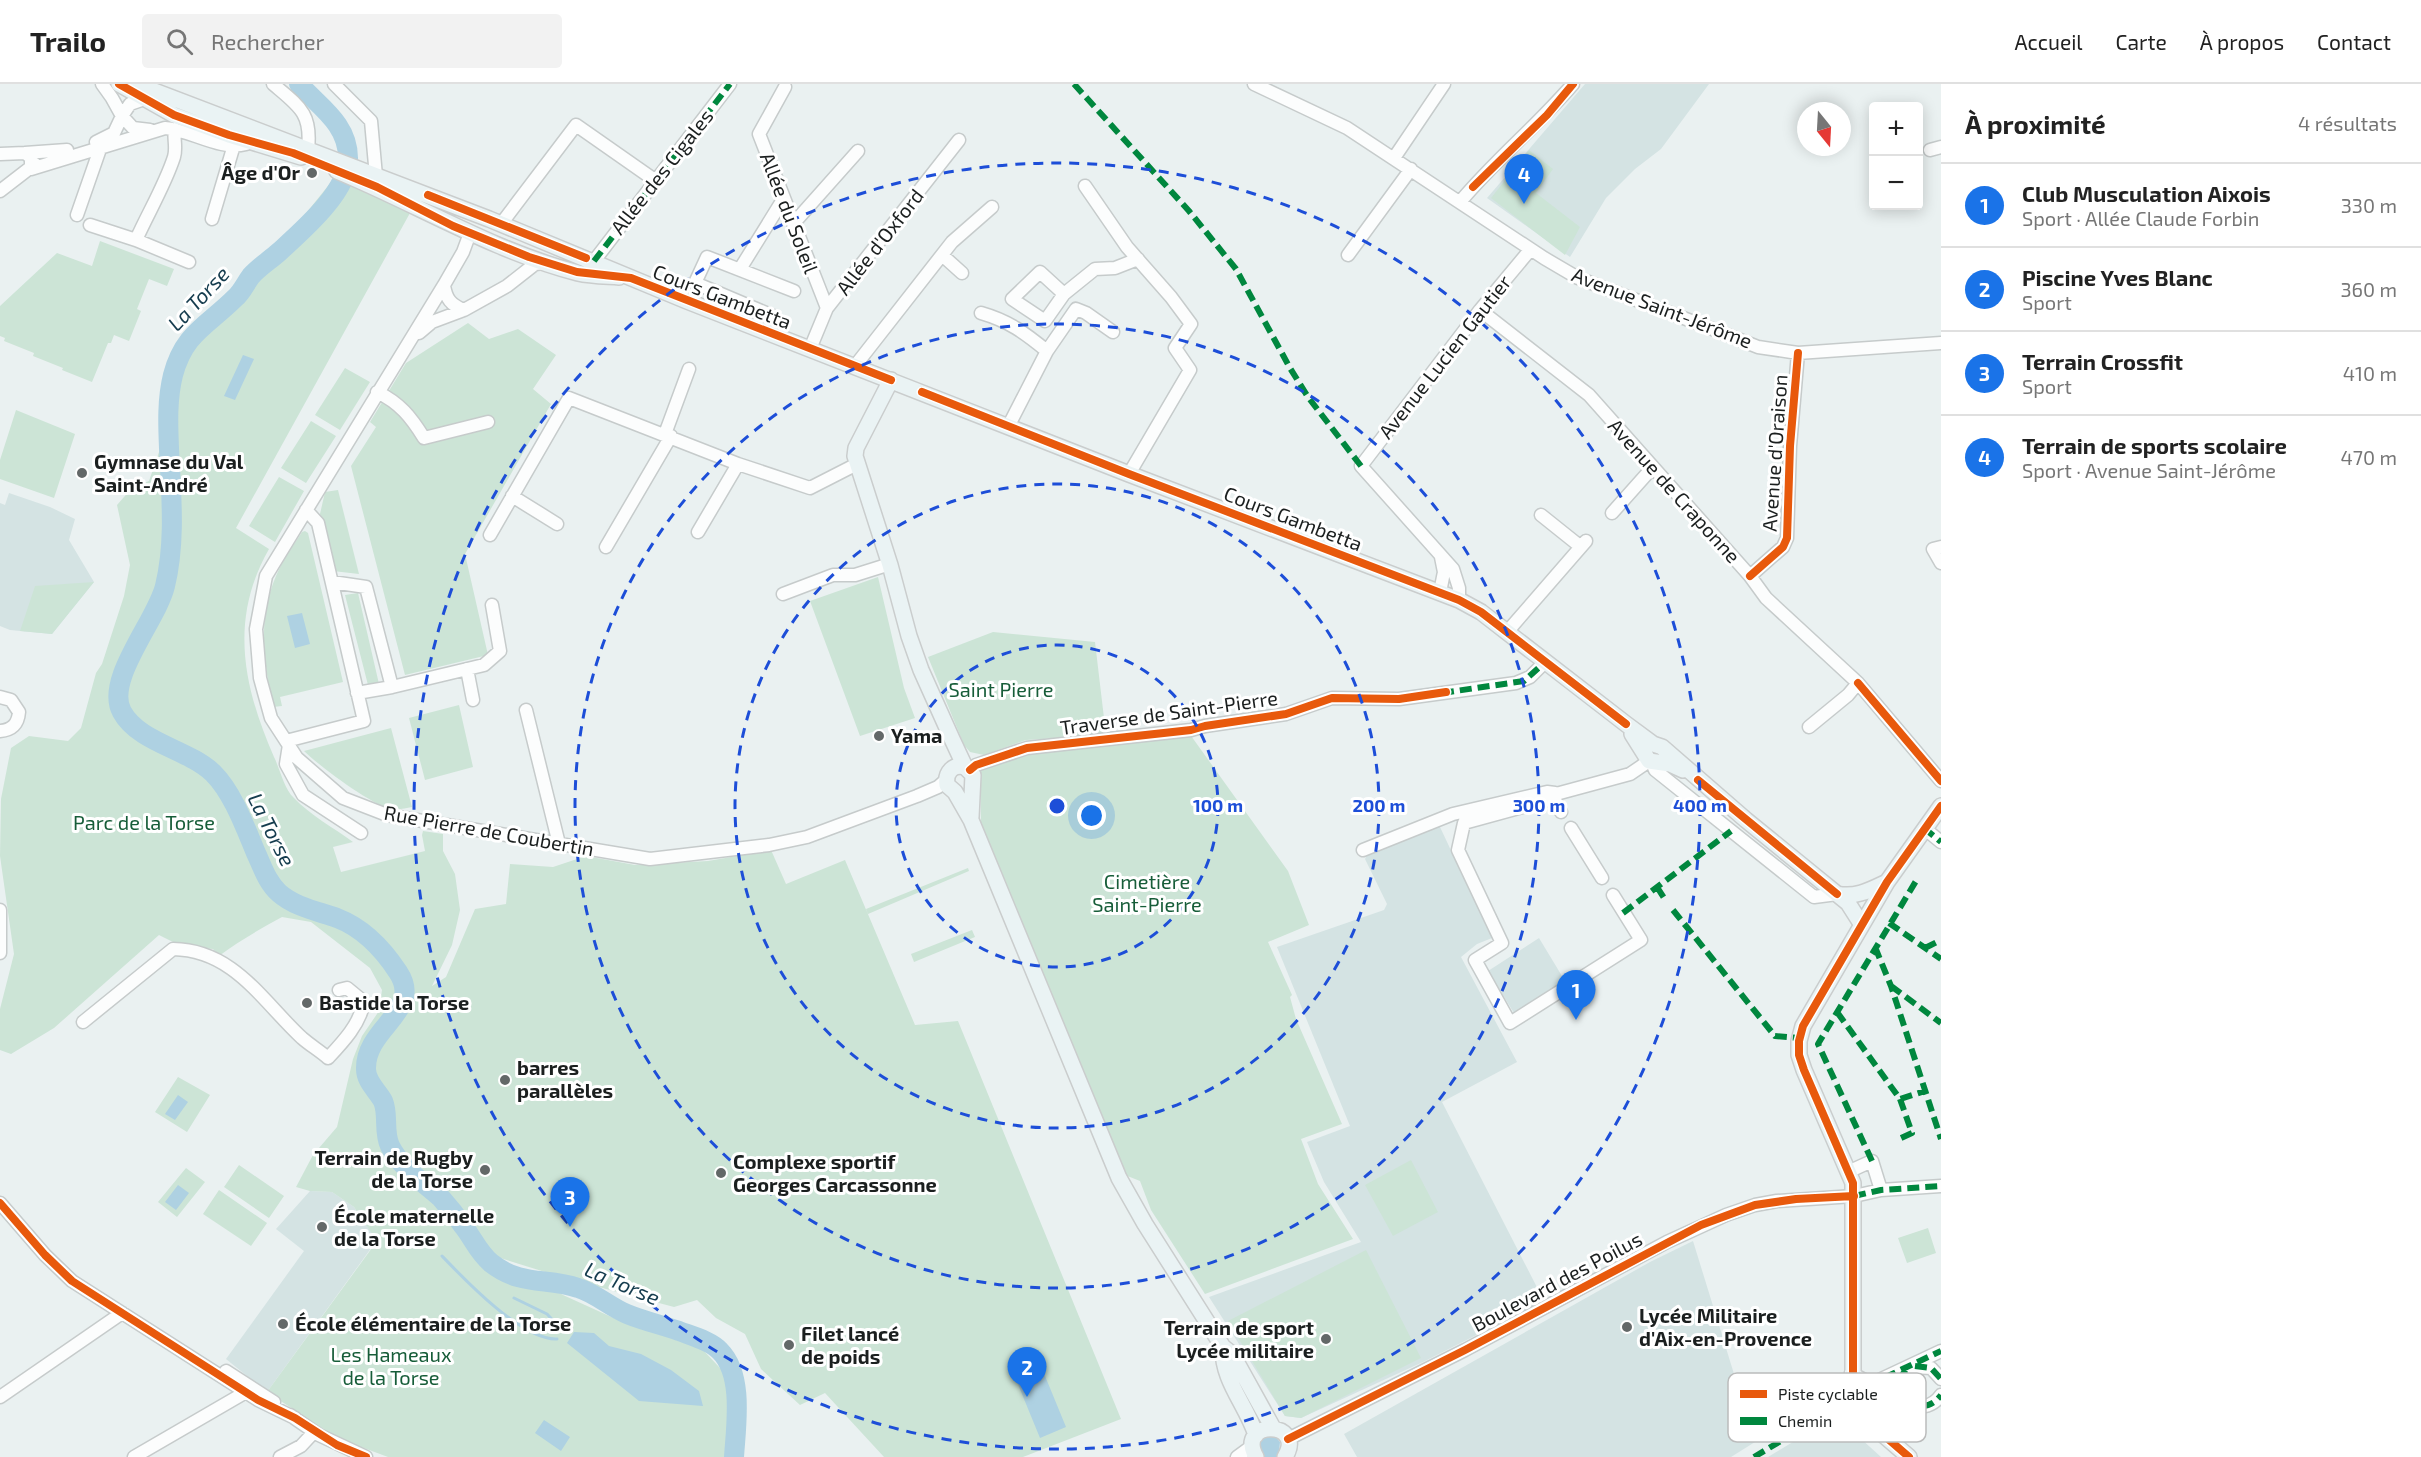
<!DOCTYPE html>
<html lang="fr">
<head>
<meta charset="utf-8">
<style>
  :root { --surface:#fff; --page:#f2f2f2; --text:#222; --muted:#767676; --line:#e0e0e0; --accent:#1a73e8 }
  body { margin:0; font-family:"Exo 2",sans-serif; background:var(--page); color:var(--text) }
  .controls { position:absolute; right:18px; top:18px; display:grid; overflow:hidden; border-radius:6px; box-shadow:0 3px 15px #0003 }
  .controls button { width:54px; height:54px; display:grid; place-items:center; padding:0; border:0; border-bottom:2px solid var(--line); background:var(--surface); color:var(--text); font:30px sans-serif }
  .compass { position:absolute; left:1797px; top:18px; width:54px; height:54px; border-radius:50%; background:var(--surface); box-shadow:0 3px 15px #0003; rotate:162deg }
  .you { position:absolute; left:1092px; top:732px; width:21px; height:21px; margin:-15px; border:4px solid #fff; border-radius:50%; background:#1a73e8; box-shadow:0 0 0 9px #1a73e833 }
  .badge { display:grid; place-items:center; width:39px; height:39px; border-radius:50%; background:var(--accent); color:#fff; font-size:20px; font-weight:700 }
  .pin { position:absolute; translate:-50% -50px; filter:drop-shadow(0 2px 3px #0008) }
  .pin::after { content:''; position:absolute; top:32px; width:21px; height:18px; background:inherit; clip-path:polygon(0 0,100% 0,50% 100%) }
  .list { margin:0; padding:0; list-style:none }
  h2 { display:flex; justify-content:space-between; align-items:center; height:78px; margin:0; padding:0 24px; font-size:26px }
  h2 small { font-size:20px; font-weight:400; color:var(--muted) }
  .list li { display:grid; grid-template-columns:39px 1fr auto; gap:18px; align-items:center; box-sizing:border-box; height:84px; padding:0 24px; border-top:2px solid var(--line) }
  .list b { display:block; font-size:22px; white-space:nowrap }
  .list p { margin:0; font-size:20px; white-space:nowrap; color:var(--muted) }
  .list em { font-size:20px; font-style:normal; color:var(--muted) }
  .icon { flex:none; width:33px; height:33px; fill:none; stroke:currentColor; stroke-width:2; stroke-linecap:round; stroke-linejoin:round }
  .map { position:relative; flex:none; width:1941px; height:1373px; overflow:hidden }
  header { display:flex; align-items:center; gap:36px; box-sizing:border-box; height:84px; padding:0 30px; background:var(--surface); border-bottom:2px solid var(--line) }
  header strong { font-size:28px }
  nav { display:flex; gap:33px; margin-inline-start:auto; font-size:21px }
  .search { width:420px; height:54px; background:var(--page); display:flex; align-items:center; gap:15px; box-sizing:border-box; padding:0 21px; border-radius:6px; color:var(--muted); font-size:22px }
  main { display:flex }
  aside { flex:1; background:var(--surface) }
  .map>svg:first-child { display:block }
  .built { fill:#d4e3e3 }
  .green { fill:#cce4d6 }
  .water { fill:#aed1e2 }
  .lines { fill:none; stroke-linecap:round; stroke-linejoin:round }
  .stream { stroke:#aed1e2; stroke-width:3 }
  .river { stroke:#aed1e2; stroke-width:20 }
  .minor-casing { stroke:#c6cbcb; stroke-width:15 }
  .major-casing { stroke:#cacdcd; stroke-width:18 }
  .minor { stroke:#fcfdfd; stroke-width:12 }
  .major { stroke:#eaf3f4; stroke-width:15 }
  .quiet { stroke:#00873e; stroke-width:6; stroke-dasharray:12 6; stroke-linecap:butt }
  .cycleway-casing { stroke:#fff; stroke-width:11 }
  .cycleway { stroke:#e8590c; stroke-width:8 }
  .ring { fill:none; stroke:#1d4ed8; stroke-width:3; stroke-dasharray:10 8 }
  .poi-dot { fill:#636868; stroke:#fff; stroke-width:2 }
  .labels { text-anchor:middle; stroke-width:6; stroke-linejoin:round; paint-order:stroke }
  .street-label { font-size:20px; fill:#1b1f1f; stroke:#fff }
  .poi-label { font-size:20px; font-weight:bold; fill:#1b1f1f; stroke:#fff; text-anchor:start }
  .park-label { font-size:20px; fill:#175d39; stroke:#fff }
  .water-label { font-size:21px; font-style:italic; fill:#153c4e; stroke:#fff }
  .key { fill:#fff; stroke:#bbbcbc; stroke-width:1.5 }
  .key-label { font-size:16px; fill:#1b1f1f }
  .centre { fill:#1d4ed8; stroke:#fff; stroke-width:3 }
  .ring-label { font-size:18px; text-anchor:middle; font-weight:bold; fill:#1d4ed8; stroke:#fff; stroke-width:6; stroke-linejoin:round; paint-order:stroke }
</style>
</head>
<body>
<header>
<strong>Trailo</strong>
<div class="search"><svg class="icon" aria-label="search" viewBox="0 0 24 24"><circle cx="10" cy="10" r="6"/><path d="M15 15l6 6"/></svg>Rechercher</div>
<nav><a>Accueil</a><a>Carte</a><a>À propos</a><a>Contact</a></nav>
</header>
<main>
<div class="map">
<svg width="1941" height="1373" viewBox="0 0 1941 1373">
  <rect width="100%" height="100%" fill="#eaf1f1"/>
  <path class="built" d="M1585,0H1709L1661,65L1635,85L1606,114L1570,173L1487,114Z
    M9,409L50,423L75,435L69,456L94,498L52,550L10,546L0,542V419L5,421Z
    M1440,737V743L1492,854L1477,860L1461,873L1517,978L1442,1018L1544,1217L1423,1278L1301,1334L1285,1332L1209,1213L1361,1158L1324,1098L1307,1058L1350,1042L1277,863L1384,826L1387,820L1365,775L1369,767Z
    M1539,854L1565,897L1514,929L1488,887Z
    M310,1107L332,1108L354,1123L377,1156L267,1308L226,1275L304,1167L276,1145Z
    M1693,1157L1755,1358L1731,1373H1357L1344,1350L1650,1178Z
    M1836,1332L1881,1373H1768L1834,1333Z"/>
  <path class="green" d="M1529,66L1553,85L1536,109L1580,143L1565,171L1491,114Z
    M336,92L410,129L236,444L269,465C229,535 243,602 274,673C280,685 284,705 294,714C310,731 334,744 353,758L333,763L341,788L425,767L422,751L423,747L443,750V767L455,790L460,826L452,861L432,902L446,893L475,825L506,820L510,780L553,783L586,772L635,781L708,777L771,766L786,800L845,776L915,941L958,937L1121,1335L1023,1373H884L825,1309L800,1321L761,1285L745,1250L716,1234L697,1216L674,1223L561,1193L497,1173L563,1211L618,1236L687,1249L736,1301L737,1325L733,1373H388L337,1354L267,1308L377,1157L354,1123L332,1108L310,1107L296,1103L313,1071L337,1043L353,975L362,952L379,927L382,906L370,884L311,838L282,833C260,845 239,857 219,872L213,865L181,862L159,851L54,944L11,970L0,966V925L14,870L0,772L1,715L11,664L29,652L68,657L81,644L96,589L102,580L124,512L130,481L117,421L131,405L149,397L169,339L183,256L209,232L233,220Z
    M100,157L174,185L167,202L149,195L137,225L141,227L129,257L114,251L111,259H108L92,298L62,286L63,284L33,272L34,269L4,257L5,254L0,252V222L57,169L92,182Z
    M468,239L489,255L518,245L556,271L533,305L551,320L465,470L488,571L405,591L351,382L376,343L370,338L406,279Z
    M345,284L370,298L340,346L315,331Z
    M16,326L75,350L54,414L0,395V376Z
    M311,337L336,352L306,399L281,384Z
    M279,393L304,407L275,458L249,442Z
    M338,406L359,490L333,487L320,430L325,408Z
    M305,447L308,449L343,598L280,613L282,622L273,623C264,578 257,536 276,492C282,477 293,462 302,448Z
    M878,493L904,604L915,634L860,652L810,517Z
    M94,498L52,550L20,547L35,502Z
    M358,509L379,600L368,601L345,511Z
    M993,548L1095,558L1106,651L1026,656L984,671L970,668L964,661L928,573Z
    M459,621L473,683L425,696L409,634Z
    M391,644L412,723C406,724 399,726 393,725C375,724 318,681 304,667Z
    M1189,649L1288,787L1309,841L1268,858L1292,911L1290,913L1296,935L1342,1040L1301,1055L1318,1100L1353,1155L1205,1210L1151,1126L1140,1097L1125,1091L981,740L980,684L1020,667Z
    M968,784L969,787L868,830L866,825Z
    M972,846L975,853L914,878L911,870Z
    M178,993L210,1011L187,1048L155,1028Z
    M1411,1076L1438,1128L1393,1152L1365,1101Z
    M239,1081L284,1112L269,1134L224,1103Z
    M186,1084L205,1098L177,1133L158,1118Z
    M219,1106L267,1139L251,1162L203,1130Z
    M1928,1144L1936,1169L1907,1179L1898,1154Z
    M1366,1166L1421,1274L1301,1334L1285,1332L1228,1237Z"/>
  <path class="water" d="M243,271L254,275L235,316L224,312Z
    M302,529L310,560L295,564L287,532Z
    M178,1011L188,1018L175,1036L165,1030Z
    M178,1101L189,1109L176,1126L165,1118Z
    M574,1248L594,1249L609,1262L641,1270L671,1286L699,1307L703,1322L639,1317L567,1259Z
    M1036,1270L1066,1343L1040,1354L1010,1281Z
    M544,1336L570,1353L561,1367L535,1349Z
    M1264,1352H1275L1280,1358L1279,1369L1276,1373H1263L1259,1357Z"/>
  <g class="lines">
    <path class="stream" d="M442,1172C465,1196 523,1257 557,1255
      M514,1214L547,1230L564,1248"/>
    <path class="river" d="M299,0C318,22 348,39 348,74C349,107 302,147 279,168C270,176 259,183 251,192C245,200 242,208 235,214C207,242 184,249 173,291C167,315 168,340 169,364C171,409 176,457 165,502C157,536 104,596 122,628C139,659 188,665 213,689C233,709 245,743 256,769C263,784 267,798 279,809C295,823 317,827 337,834C363,844 383,865 398,888C424,927 365,943 366,985C366,998 377,1006 383,1017C389,1031 383,1047 390,1062C401,1084 423,1098 441,1114C449,1123 457,1133 464,1143C474,1156 478,1168 491,1179C522,1203 546,1193 578,1204C595,1209 610,1223 627,1230C644,1237 662,1241 679,1247C692,1252 711,1257 720,1267C744,1291 736,1342 734,1373"/>
    <defs>
      <path id="minor" d="M273,0C299,22 312,29 308,65
        M334,0L371,37L376,92
        M1254,0L1347,44L1544,174L1578,194L1715,246L1758,263L1798,269L1941,259
        M785,3L759,50L827,224
        M150,46L133,44L122,32L130,20L150,13
        M96,58L114,49L122,32L112,14L102,0
        M1930,66L1941,63
        M25,69L67,66
        M0,70L25,69L31,74V85
        M1394,74L1444,0
        M31,85L165,44C191,46 220,67 246,60L247,55
        M1085,102L1127,163L1171,213L1191,240L1175,264L1190,286L1129,390
        M0,107L35,80
        M1460,118C1495,76 1538,41 1573,0
        M77,131L100,65
        M212,135L234,61
        M501,140L576,41L656,97
        M793,140L858,67
        M90,141L136,156L189,178
        M470,149L463,168L444,201C446,215 451,221 464,226L507,202L535,180L545,179
        M136,156C148,129 165,101 174,73C177,63 173,54 175,45
        M942,171L962,189
        M1348,171L1411,85
        M594,177L730,0
        M740,185L784,114
        M1040,188L1064,210L1045,237L1012,215Z
        M444,201L266,492L256,545L260,594L271,634L297,674L343,714L387,731L650,775L769,761L807,753L917,712L938,703L946,696
        M1064,210L1095,185L1115,184L1138,175
        M1480,226L1589,311L1750,492L1766,514L1858,599L1941,697
        M981,229C1009,237 1025,249 1047,267
        M773,232L695,199L707,173L794,207
        M419,249L432,238L464,226
        M810,265L827,224L959,56
        M855,282L952,158L992,123
        M377,308C400,319 411,333 424,354L488,338
        M1008,343L1047,267L1076,225L1086,229L1113,248
        M665,350L689,285
        M512,412L557,440
        M1612,429L1653,383
        M1541,431L1581,463
        M698,448L738,380
        M490,451L569,314L738,380L810,404L857,380
        M606,463L671,352
        M1941,463L1933,465L1941,479
        M1750,492L1783,463L1787,454L1790,362L1798,269
        M332,498L366,503L392,603L357,609
        M1440,508L1444,488L1441,473
        M783,510L833,491H855L890,480
        M1459,516V504L1453,485L1361,382L1480,226L1530,166
        M1507,548L1586,457
        M467,585L473,616
        M392,603L484,581L500,567L492,521
        M0,613L11,616L19,628C18,640 12,646 0,647
        M526,626L559,760
        M1809,643L1848,611L1858,599
        M286,657L364,637L318,439L306,426
        M289,661L286,680L303,711L361,749
        M1652,679L1655,686L1814,813L1837,810
        M970,686L976,681L1027,664L1191,646L1205,642L1286,630L1332,614L1399,615L1516,599L1530,593L1545,578
        M1556,710L1630,690L1649,677
        M1556,710L1555,716L1561,728
        M1555,714L1464,739L1458,766L1502,859L1475,876L1510,939L1641,856L1613,811
        M1571,744L1602,794
        M1924,744L1941,758
        M1363,766L1453,730L1547,708L1555,709
        M0,826V869
        M83,938L173,865C234,866 262,917 302,954C310,961 320,967 328,974C343,958 360,940 364,918L347,904L339,906
        M1850,1087L1872,1077L1881,1106
        M0,1119L45,1171L72,1197L258,1316L295,1334
        M1913,1283L1931,1284L1941,1295
        M1907,1285C1880,1313 1922,1338 1941,1311
        M226,1287L274,1318
        M1851,1289L1868,1298H1875L1941,1267
        M0,1313L122,1229
        M1853,1314L1882,1303L1901,1315
        M290,1331L319,1351L366,1373
        M1288,1355L1465,1266L1667,1158L1726,1131L1755,1121L1777,1117L1854,1112L1881,1106L1941,1102
        M134,1373L246,1308L248,1305
        M280,1373L301,1362L314,1348
        M1237,1373L1252,1362"/>
      <path id="major" d="M119,0L174,31L229,51L301,73
        M136,0L489,135L687,217L1129,390L1459,516L1481,528L1626,640L1653,660L1662,663L1746,736L1848,819L1862,841
        M337,87C417,120 493,167 578,189C591,192 605,192 619,193
        M891,296L856,364L855,372L890,481L909,552L921,586L952,655L965,683L973,691L971,733
        M1632,650L1649,677L1670,680L1683,686
        M965,683C953,680 945,688 947,701L955,708L971,736L1119,1094L1145,1140L1223,1263L1232,1270L1273,1344
        M1837,810C1856,814 1870,806 1887,798
        M1223,1263C1222,1297 1246,1320 1256,1351
        M1256,1373C1235,1335 1307,1336 1285,1373
        M1909,1373L1865,1335L1853,1314V1099L1804,986L1799,971V957L1803,942L1887,798L1941,722"/>
    </defs>
    <use href="#minor" class="minor-casing"/>
    <use href="#major" class="major-casing"/>
    <use href="#minor" class="minor"/>
    <use href="#major" class="major"/>
    <path class="quiet" d="M1074,0L1189,127L1236,185L1290,284L1308,313L1361,382
      M594,177L730,0
      M1442,609L1524,597L1545,578
      M1924,744L1941,758
      M1657,803L1666,817
      M1673,826L1775,952L1799,954
      M1623,829L1731,747
      M1889,839L1941,875
      M1875,863L1891,902L1941,1055
      M1925,864L1941,856
      M1891,902L1941,939
      M1837,928L1900,1015L1925,1007
      M1900,1015L1912,1049L1901,1054
      M1872,1077L1818,960L1916,797
      M1854,1112L1881,1106L1941,1102
      M1915,1282L1931,1284L1941,1295
      M1906,1286C1880,1312 1922,1338 1941,1311
      M1852,1289L1868,1298H1875L1941,1267
      M1754,1373L1834,1325L1876,1304C1887,1302 1894,1309 1902,1316"/>
    <defs>
      <path id="cycleway" d="M119,0L174,31L229,51L293,69L377,103L453,142L529,173L577,188L631,194L891,296
        M1473,103L1547,31L1573,0
        M428,111L586,174
        M922,308L1129,390L1459,516L1481,528L1626,640
        M1750,492L1783,463L1787,454L1790,362L1798,269
        M1858,599L1941,697
        M970,686L976,681L1027,664L1191,646L1205,642L1286,630L1332,614L1399,615L1446,608
        M1698,696L1837,810
        M0,1119L45,1171L72,1197L258,1316L295,1334L337,1361L366,1373
        M1288,1355L1465,1266L1701,1141L1755,1121L1796,1115L1854,1112
        M1909,1373L1865,1335L1853,1314V1099L1804,986L1799,971V957L1803,942L1887,798L1941,722"/>
    </defs>
    <use href="#cycleway" class="cycleway-casing"/>
    <use href="#cycleway" class="cycleway"/>
  </g>
  <g class="ring">
    <circle cx="1057" cy="722" r="161"/>
    <circle cx="1057" cy="722" r="322"/>
    <circle cx="1057" cy="722" r="482"/>
    <circle cx="1057" cy="722" r="643"/>
  </g>
  <g class="poi-dot">
    <circle cx="312" cy="89" r="6"/>
    <circle cx="82" cy="389" r="6"/>
    <circle cx="879" cy="652" r="6"/>
    <circle cx="307" cy="919" r="6"/>
    <circle cx="505" cy="996" r="6"/>
    <circle cx="485" cy="1086" r="6"/>
    <circle cx="721" cy="1089" r="6"/>
    <circle cx="322" cy="1143" r="6"/>
    <circle cx="283" cy="1240" r="6"/>
    <circle cx="1627" cy="1243" r="6"/>
    <circle cx="1326" cy="1255" r="6"/>
    <circle cx="789" cy="1261" r="6"/>
  </g>
  <g class="labels">
    <g class="street-label">
      <text transform="translate(662 88) rotate(-52)" y="7">Allée des Cigales</text>
      <text transform="translate(789 129) rotate(69)" y="7">Allée du Soleil</text>
      <text transform="translate(880 158) rotate(-52)" y="7">Allée d'Oxford</text>
      <text transform="translate(722 213) rotate(21)" y="7">Cours Gambetta</text>
      <text transform="translate(1662 224) rotate(21)" y="7">Avenue Saint-Jérôme</text>
      <text transform="translate(1445 273) rotate(-52)" y="7">Avenue Lucien Gautier</text>
      <text transform="translate(1775 369) rotate(-86)" y="7">Avenue d'Oraison</text>
      <text transform="translate(1674 407) rotate(48)" y="7">Avenue de Craponne</text>
      <text transform="translate(1293 435) rotate(21)" y="7">Cours Gambetta</text>
      <text transform="translate(1169 629) rotate(-8)" y="7">Traverse de Saint-Pierre</text>
      <text transform="translate(489 747) rotate(10)" y="7">Rue Pierre de Coubertin</text>
      <text transform="translate(1557 1198) rotate(-28)" y="7">Boulevard des Poilus</text>
    </g>
    <g class="poi-label">
      <text x="300" y="96" text-anchor="end">Âge d'Or</text>
      <text x="94" y="385">Gymnase du Val<tspan x="94" dy="23">Saint-André</tspan></text>
      <text x="891" y="659">Yama</text>
      <text x="319" y="926">Bastide la Torse</text>
      <text x="517" y="991">barres<tspan x="517" dy="23">parallèles</tspan></text>
      <text x="473" y="1081" text-anchor="end">Terrain de Rugby<tspan x="473" dy="23">de la Torse</tspan></text>
      <text x="733" y="1085">Complexe sportif<tspan x="733" dy="23">Georges Carcassonne</tspan></text>
      <text x="334" y="1139">École maternelle<tspan x="334" dy="23">de la Torse</tspan></text>
      <text x="1639" y="1239">Lycée Militaire<tspan x="1639" dy="23">d'Aix-en-Provence</tspan></text>
      <text x="295" y="1247">École élémentaire de la Torse</text>
      <text x="1314" y="1251" text-anchor="end">Terrain de sport<tspan x="1314" dy="23">Lycée militaire</tspan></text>
      <text x="801" y="1257">Filet lancé<tspan x="801" dy="23">de poids</tspan></text>
    </g>
    <g class="park-label">
      <text x="1001" y="613">Saint Pierre</text>
      <text x="144" y="746">Parc de la Torse</text>
      <text x="1147" y="805">Cimetière<tspan x="1147" dy="23">Saint-Pierre</tspan></text>
      <text x="391" y="1278">Les Hameaux<tspan x="391" dy="23">de la Torse</tspan></text>
    </g>
    <g class="water-label">
      <text transform="translate(199 215) rotate(-47)" y="7">La Torse</text>
      <text transform="translate(271 746) rotate(63)" y="7">La Torse</text>
      <text transform="translate(622 1200) rotate(23)" y="7">La Torse</text>
    </g>
  </g>
  <rect x="1728" y="1289" width="198" height="69" rx="9" class="key"/>
  <rect x="1740" y="1306" width="27" height="8" fill="#e8590c"/>
  <rect x="1740" y="1333" width="27" height="8" fill="#00873e"/>
  <g class="key-label">
    <text x="1778" y="1316">Piste cyclable</text>
    <text x="1778" y="1343">Chemin</text>
  </g>
  <circle cx="1057" cy="722" r="9" class="centre"/>
  <g class="ring-label">
    <text x="1218" y="728">100 m</text>
    <text x="1379" y="728">200 m</text>
    <text x="1539" y="728">300 m</text>
    <text x="1700" y="728">400 m</text>
  </g>
</svg>
<div class="controls">
<button>+</button>
<button>−</button>
</div>
<svg class="compass" viewBox="-18 -18 36 36"><path d="M0-13l5 13h-10z" fill="#e53935"/><path d="M0 13l5-13h-10z" fill="#767676"/></svg>
<div class="you"></div>
<div class="pin badge" style="left:1576px;top:936px">1</div>
<div class="pin badge" style="left:1027px;top:1313px">2</div>
<div class="pin badge" style="left:570px;top:1143px">3</div>
<div class="pin badge" style="left:1524px;top:120px">4</div>
</div>
<aside>
<h2>À proximité<small>4 résultats</small></h2>
<ul class="list">
<li><span class="badge">1</span><div><b>Club Musculation Aixois</b><p>Sport · Allée Claude Forbin</p></div><em>330 m</em></li>
<li><span class="badge">2</span><div><b>Piscine Yves Blanc</b><p>Sport</p></div><em>360 m</em></li>
<li><span class="badge">3</span><div><b>Terrain Crossfit</b><p>Sport</p></div><em>410 m</em></li>
<li><span class="badge">4</span><div><b>Terrain de sports scolaire</b><p>Sport · Avenue Saint-Jérôme</p></div><em>470 m</em></li>
</ul>
</aside>
</main>
</body>
</html>
